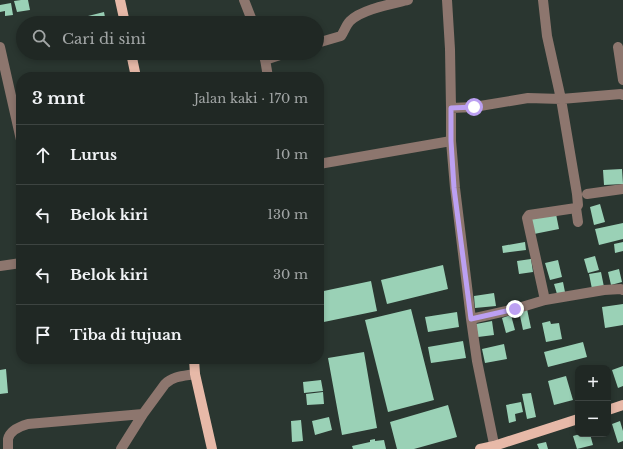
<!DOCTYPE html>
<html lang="id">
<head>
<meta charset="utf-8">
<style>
  :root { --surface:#202824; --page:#28302c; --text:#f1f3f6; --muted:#a2a6a6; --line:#3d4441 }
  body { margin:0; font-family:"Libre Baskerville",serif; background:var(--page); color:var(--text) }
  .controls { position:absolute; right:12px; bottom:12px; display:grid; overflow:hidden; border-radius:8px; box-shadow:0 2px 6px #0003 }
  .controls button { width:36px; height:36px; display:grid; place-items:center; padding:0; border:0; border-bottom:1px solid var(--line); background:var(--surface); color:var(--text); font:20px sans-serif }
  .stop { position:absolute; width:12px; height:12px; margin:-9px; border:3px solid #bca0f2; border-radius:50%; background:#fff }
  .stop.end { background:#bca0f2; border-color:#fff; box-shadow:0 1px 4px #0008 }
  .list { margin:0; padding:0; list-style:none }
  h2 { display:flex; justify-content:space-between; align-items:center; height:52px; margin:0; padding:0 16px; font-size:17px }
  h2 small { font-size:13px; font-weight:400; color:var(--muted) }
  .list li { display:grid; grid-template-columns:26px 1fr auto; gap:12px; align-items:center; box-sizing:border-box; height:60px; padding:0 16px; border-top:1px solid var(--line) }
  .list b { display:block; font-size:15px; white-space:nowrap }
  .list em { font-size:13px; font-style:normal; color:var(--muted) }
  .icon { flex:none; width:22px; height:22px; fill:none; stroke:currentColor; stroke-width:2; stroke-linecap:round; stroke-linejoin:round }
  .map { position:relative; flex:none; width:623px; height:449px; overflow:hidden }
  .search { position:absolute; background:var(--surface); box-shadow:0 2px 6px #0003; left:16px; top:16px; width:308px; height:44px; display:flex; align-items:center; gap:10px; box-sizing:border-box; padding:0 14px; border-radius:22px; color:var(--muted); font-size:15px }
  .panel { position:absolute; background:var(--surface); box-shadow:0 2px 6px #0003; left:16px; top:72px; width:308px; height:292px; border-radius:16px }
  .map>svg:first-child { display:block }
  .building { fill:#9ad1b6 }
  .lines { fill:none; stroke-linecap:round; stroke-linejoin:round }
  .minor { stroke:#8d766e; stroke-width:10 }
  .major { stroke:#e7b9a8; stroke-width:10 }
  .route { stroke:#bca0f2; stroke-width:5 }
</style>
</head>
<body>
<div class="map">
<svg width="623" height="449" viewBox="0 0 623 449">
  <rect width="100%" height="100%" fill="#2a3630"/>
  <path class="building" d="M21,0H28L30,10L17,12L14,1Z
    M11,3L13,15L5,16V11L0,12V5Z
    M104,12L106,22L100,23H69L68,21Z
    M54,16L55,23H44L43,18Z
    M622,169L623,184L604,185L603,170Z
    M600,204L605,222L594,225L590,207Z
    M556,214L559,229L534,234L531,219Z
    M623,223V239L599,245L595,229Z
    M525,242L526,250L503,253L502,246Z
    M623,242V251L615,253L614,244Z
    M595,256L599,270L588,273L584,259Z
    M531,259L533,272L519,274L517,261Z
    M558,260L562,277L550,280L545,263Z
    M443,265L448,289L387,304L381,280Z
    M619,269L622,282L611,285L608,272Z
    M601,272L604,287L592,289L589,274Z
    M371,281L377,311L319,323V292Z
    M563,282L565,292L557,294L554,284Z
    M494,293L496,306L475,308L474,296Z
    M623,304V325L605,328L602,307Z
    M411,309L434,400L388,412L365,320Z
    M527,309L531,328L523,330L519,311Z
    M457,312L459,327L428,332L425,317Z
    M511,315L515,330L506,333L502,318Z
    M492,321L494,335L478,337L476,324Z
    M550,321L551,324L559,323L562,339L546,342L542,323Z
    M463,341L466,358L431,363L428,347Z
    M583,342L587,357L548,367L544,352Z
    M504,344L507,359L485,363L482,349Z
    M364,352L377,428L342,435L328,358Z
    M623,366V386L618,388L612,370Z
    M6,369L8,393L0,394V370Z
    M566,376L573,400L554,405L548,381Z
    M321,380L323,391L304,393L303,382Z
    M323,392L324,404L307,405L306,394Z
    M531,393L536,417L527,419L522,394Z
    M521,402L523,412L515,414L516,421L509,423L506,405Z
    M448,405L457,437L414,449H397L390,422Z
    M329,417L332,430L315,435L312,421Z
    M301,420L303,441L292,442L291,421Z
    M620,421L623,431V441L618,443L612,424Z
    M580,434H590L593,445L577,449L573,436Z
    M375,439V441L384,440L386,449H353L352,446L370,442V440Z
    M546,442L548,449H539L537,444Z"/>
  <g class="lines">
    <path class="minor" d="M244,0L253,23
      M447,0L450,49L451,108V141L455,188L471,319L477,361L495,449
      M543,0L547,36L561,99L577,194L578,205L576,208L529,215L527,218L545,300
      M317,43L341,36C344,32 346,25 350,21C362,9 392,4 408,0
      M0,47L21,140
      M618,47L623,80
      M264,53L268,77
      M265,60L286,53
      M451,108L474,107L528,98L561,99L621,94L623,95
      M319,164L451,141
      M587,194L623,189
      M576,208L578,222
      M0,266L21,263
      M471,319L515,309L545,300L604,290L621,289L623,290
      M8,449C8,446 8,442 8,439C10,430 21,426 28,424L143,414
      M121,449L143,414L165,384C173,376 184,376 195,374"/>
    <path class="major" d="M120,0L125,23
      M131,53L136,77
      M194,359L195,374L212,449
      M608,410L623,405
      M480,449L494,446L578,419"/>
  </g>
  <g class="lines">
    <path class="route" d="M474,107L451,108V141L454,188L471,319L515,309"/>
  </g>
</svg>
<div class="controls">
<button>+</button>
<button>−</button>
</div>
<div class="stop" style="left:474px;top:107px"></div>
<div class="stop end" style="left:515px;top:309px"></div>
<div class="search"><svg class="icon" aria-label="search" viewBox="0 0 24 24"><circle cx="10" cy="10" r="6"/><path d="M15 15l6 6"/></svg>Cari di sini</div>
<section class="panel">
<h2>3 mnt<small>Jalan kaki · 170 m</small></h2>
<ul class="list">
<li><svg class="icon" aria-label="ahead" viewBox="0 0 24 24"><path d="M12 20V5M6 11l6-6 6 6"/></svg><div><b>Lurus</b></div><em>10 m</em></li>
<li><svg class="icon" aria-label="left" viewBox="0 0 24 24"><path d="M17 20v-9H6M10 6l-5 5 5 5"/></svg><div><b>Belok kiri</b></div><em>130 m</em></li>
<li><svg class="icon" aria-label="left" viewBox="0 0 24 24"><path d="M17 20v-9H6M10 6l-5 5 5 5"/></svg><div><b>Belok kiri</b></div><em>30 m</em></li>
<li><svg class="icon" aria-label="arrive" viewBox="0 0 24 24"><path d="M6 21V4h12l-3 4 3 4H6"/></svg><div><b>Tiba di tujuan</b></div></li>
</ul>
</section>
</div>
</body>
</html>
